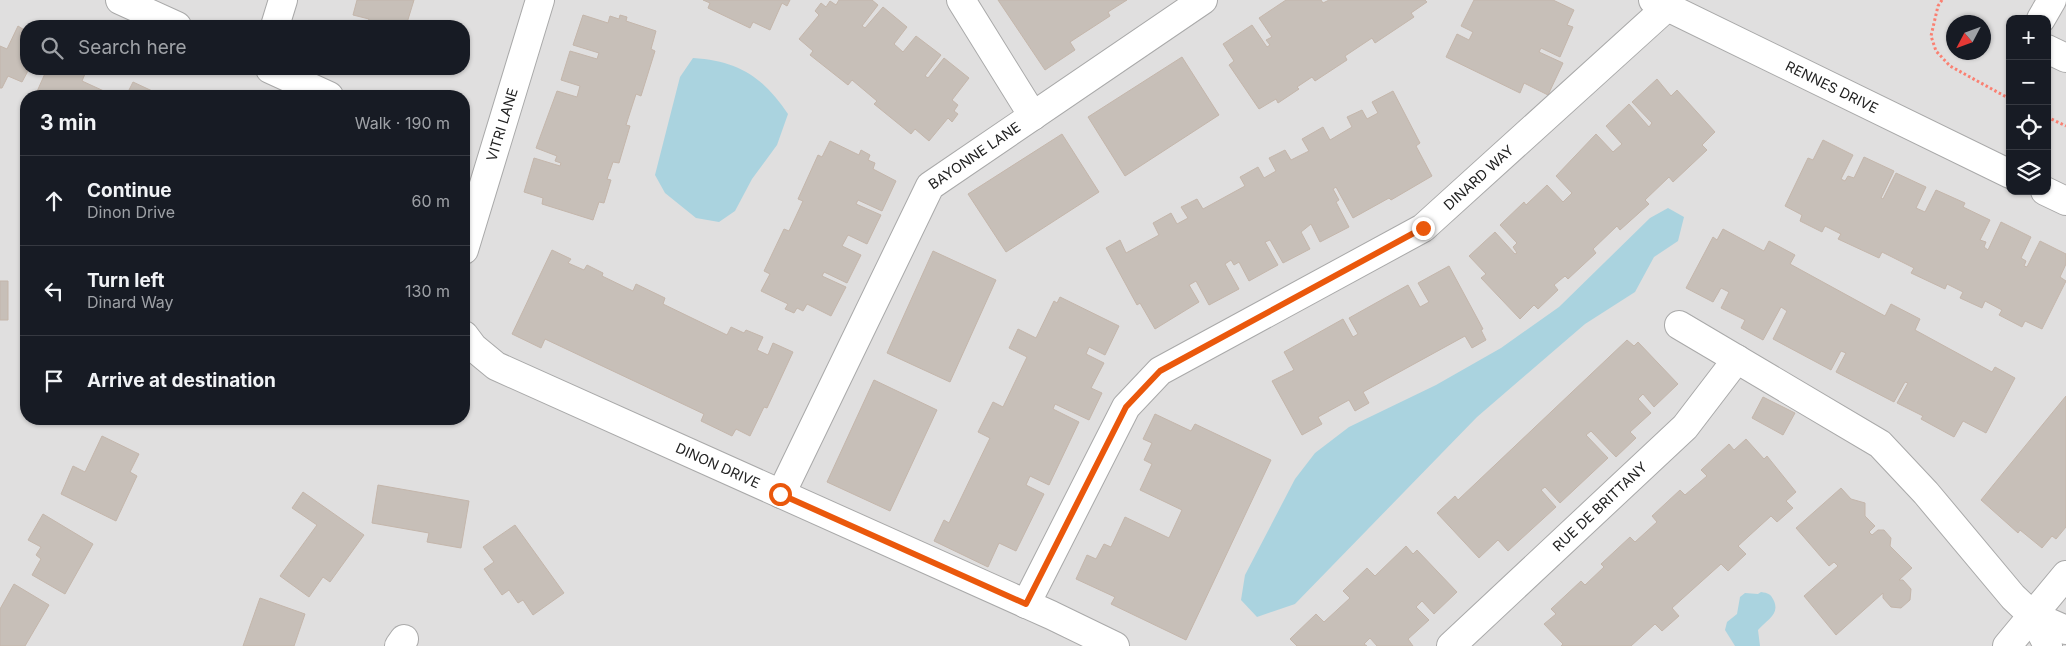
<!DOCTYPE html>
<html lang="en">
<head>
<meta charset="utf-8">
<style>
  :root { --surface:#171b24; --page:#242831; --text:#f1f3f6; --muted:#9ea1a6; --line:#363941 }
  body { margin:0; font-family:Inter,sans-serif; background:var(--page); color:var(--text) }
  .controls { position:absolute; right:15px; top:15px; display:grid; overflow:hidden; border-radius:10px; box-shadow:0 1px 4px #0004 }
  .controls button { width:45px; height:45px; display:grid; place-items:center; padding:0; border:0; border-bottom:1px solid var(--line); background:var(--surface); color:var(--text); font:25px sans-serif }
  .compass { position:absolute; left:1946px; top:15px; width:45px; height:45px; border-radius:50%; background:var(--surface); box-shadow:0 1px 4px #0004; rotate:229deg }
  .stop { position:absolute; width:15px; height:15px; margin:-11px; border:4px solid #ea580c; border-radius:50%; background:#fff }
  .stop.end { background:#ea580c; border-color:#fff; box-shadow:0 1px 5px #0008 }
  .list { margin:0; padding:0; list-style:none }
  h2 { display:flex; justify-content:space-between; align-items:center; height:65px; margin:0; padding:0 20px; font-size:21px }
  h2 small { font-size:16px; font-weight:400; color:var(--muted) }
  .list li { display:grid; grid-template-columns:32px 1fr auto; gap:15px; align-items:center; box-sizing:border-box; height:90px; padding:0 20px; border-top:1px solid var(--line) }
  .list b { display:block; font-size:19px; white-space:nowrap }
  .list p { margin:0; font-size:16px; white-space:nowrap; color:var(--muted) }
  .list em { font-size:16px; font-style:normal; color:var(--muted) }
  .icon { flex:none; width:28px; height:28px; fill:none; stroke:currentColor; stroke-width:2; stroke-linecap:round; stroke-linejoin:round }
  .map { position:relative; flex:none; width:2066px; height:646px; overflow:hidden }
  .search { position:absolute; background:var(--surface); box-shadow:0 1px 4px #0004; left:20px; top:20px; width:450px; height:55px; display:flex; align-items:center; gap:12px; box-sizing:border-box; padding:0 18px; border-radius:20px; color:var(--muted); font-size:19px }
  .panel { position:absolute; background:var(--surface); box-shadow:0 1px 4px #0004; left:20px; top:90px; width:450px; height:335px; border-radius:20px }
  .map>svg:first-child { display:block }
  .residential { fill:#e0dfdf; fill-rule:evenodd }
  .water { fill:#aad3df }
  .building { fill:#c7bfb8; stroke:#c4b6ab }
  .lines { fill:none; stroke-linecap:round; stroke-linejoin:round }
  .minor-casing { stroke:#a9a9a9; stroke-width:30 }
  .path { stroke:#fa8072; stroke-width:3; stroke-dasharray:2.5 2.5; stroke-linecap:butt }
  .minor { stroke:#fff; stroke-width:28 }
  .route { stroke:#ea580c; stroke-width:6 }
  .labels { text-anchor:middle; stroke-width:4; stroke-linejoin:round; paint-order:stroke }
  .street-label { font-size:14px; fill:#222; stroke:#fff }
</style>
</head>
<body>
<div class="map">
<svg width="2066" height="646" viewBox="0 0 2066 646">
  <rect width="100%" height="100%" fill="#f2efe9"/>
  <path class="residential" d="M0,0H2066V646H0ZM2010,19H2047V191H2010ZM1954,22H1984V52H1954ZM26,26H464V69H26ZM26,96H464V419H26Z"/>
  <path class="water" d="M693,58C739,61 763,77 788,114L777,145L752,179L735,211L719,222L696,218L665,193L655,175L680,77Z
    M1668,208L1684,217L1678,241L1654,257L1635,292L1585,324L1477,417L1295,604L1257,617L1241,600L1245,575L1295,479L1315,453L1349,427L1436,385L1501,348L1559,307L1650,218Z
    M1761,592C1768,593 1771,594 1774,601C1780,615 1766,620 1758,630L1760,646H1735L1725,630L1727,622L1737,614L1740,597L1745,593L1758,594Z"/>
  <path class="building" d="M357,0H414L406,26H367L369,19L353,15Z
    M703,0H790L787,6L782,3L770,30L753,22L750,28L708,8L710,3Z
    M839,0H872L878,5L862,26L865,28L883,7L907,27L894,44L903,52L916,36L941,55L925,76L928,78L944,58L969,78L952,100L958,105L954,111L958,114L952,122L948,118L929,141L915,129L911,134L874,104L877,101L852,80L848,85L810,55L813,51L799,39L819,15L815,11L821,3L826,7L830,1L836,5Z
    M998,0H1127L1108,12L1110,16L1070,42L1075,50L1045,70Z
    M1286,0H1321L1323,3L1329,0H1425L1427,2L1411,13L1414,17L1375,43L1372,38L1345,56L1347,60L1315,81L1312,77L1297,87L1299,89L1278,103L1276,99L1259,109L1229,65L1234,61L1223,44L1252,25L1267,47L1270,45L1266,40L1272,37L1259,18Z
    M1474,0H1553L1574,10L1567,25L1573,27L1560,57L1541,48L1539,52L1563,63L1548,95L1524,83L1520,93L1446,57L1457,34L1469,40L1473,32L1461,26Z
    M583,15L608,23L610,16L619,19L620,15L627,17L626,21L656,31L651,49L655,51L641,96L636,94L626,125L630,126L619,163L613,162L607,179L611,180L604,203L599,202L593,220L542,204L543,198L524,192L534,158L560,166L561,163L555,161L557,156L536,148L557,91L577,97L580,86L561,80L570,51L597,59L599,53L573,45Z
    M18,26L26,31V69H29L22,82L8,76L2,88H0V46L7,49Z
    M1182,57L1219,115L1125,176L1088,117Z
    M47,69H87L82,81L106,92L104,96H35Z
    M1657,79L1671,96L1677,90L1715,132L1702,145L1707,150L1673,182L1669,177L1645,200L1649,204L1620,230L1617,226L1593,249L1596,253L1568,279L1565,276L1554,285L1558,290L1538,309L1534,305L1520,319L1481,278L1486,274L1469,256L1495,232L1515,254L1517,253L1513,247L1517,243L1500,225L1524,202L1526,205L1547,185L1563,202L1572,193L1556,176L1596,134L1613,152L1622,144L1606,126L1629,104L1649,127L1652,123L1632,102Z
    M133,82L163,96H126Z
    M1393,91L1420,143L1416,146L1432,176L1391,200L1389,198L1353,218L1336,187L1333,189L1339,200L1336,202L1349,227L1320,242L1311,224L1301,232L1310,249L1283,263L1270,240L1265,242L1278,265L1249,281L1239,262L1234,265L1231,260L1225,264L1239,289L1209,305L1196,281L1189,285L1199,302L1155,329L1140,303L1137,305L1106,248L1120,240L1126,253L1159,235L1153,223L1171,213L1177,224L1188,218L1181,207L1197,199L1203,209L1245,186L1240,177L1258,167L1264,178L1276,171L1269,158L1285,150L1291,160L1309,151L1302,139L1323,127L1330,140L1352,127L1347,117L1362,110L1367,119L1378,113L1372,102Z
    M1062,134L1099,192L1006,252L968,194Z
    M1823,140L1853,155L1841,179L1845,181L1848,176L1854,178L1864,157L1894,171L1881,198L1883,199L1896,173L1926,187L1916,208L1925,212L1936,190L1965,203L1963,207L1990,220L1980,240L1986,242L1984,247L1988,250L2001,222L2031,237L2021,258L2026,261L2024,266L2027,267L2040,241L2066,254V264L2060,277L2066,281L2042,329L2025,321L2022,327L1999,315L2002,310L1985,301L1982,308L1960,298L1963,292L1947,284L1945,289L1911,273L1914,268L1882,252L1879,258L1838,239L1841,234L1825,226L1822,232L1800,221L1802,215L1785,206L1808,158L1813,160Z
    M830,141L859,155L861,150L870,155L868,160L875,163L873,169L896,181L882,211L858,200L856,204L881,215L867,244L848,235L842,246L861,255L847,283L824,272L822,276L846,287L831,316L807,304L803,311L797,308L794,313L785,309L788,304L761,291L770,274L764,271L784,229L789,231L803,201L798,199L818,155L822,157Z
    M1723,229L1764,251L1769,241L1795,255L1790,264L1885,316L1891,304L1920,319L1915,330L1992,372L1995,367L2015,378L1986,433L1963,421L1954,437L1921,419L1923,416L1897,403L1908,383L1905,382L1894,402L1836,372L1846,353L1841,351L1831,370L1773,339L1787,311L1781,307L1763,340L1741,328L1745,320L1721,308L1729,292L1721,288L1713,302L1686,288L1713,237L1717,240Z
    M552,250L571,259L568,263L584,270L587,265L603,273L602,276L633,291L636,284L665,298L663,304L727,335L731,327L744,333L746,330L763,337L757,350L768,355L773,343L793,352L767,408L764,407L750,436L736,429L732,436L701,421L704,414L545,339L541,348L512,334Z
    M933,251L996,280L950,382L887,353Z
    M1449,266L1483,329L1481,330L1486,340L1472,348L1465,336L1363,392L1369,403L1355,411L1349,400L1318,417L1322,424L1302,435L1272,381L1294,370L1284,352L1343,319L1353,337L1358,334L1349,318L1408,285L1420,307L1429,302L1418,283Z
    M0,281H8V320H0Z
    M1060,297L1119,326L1105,355L1089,347L1086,354L1104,363L1091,388L1102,393L1089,420L1055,404L1053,409L1079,422L1049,485L1030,476L1026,485L1044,494L1016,551L999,543L988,567L934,541L944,520L949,523L990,438L978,432L993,402L1003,407L1027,357L1009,348L1018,329L1036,338L1054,301L1057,303Z
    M1627,340L1634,346L1638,342L1678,384L1654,407L1643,394L1638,399L1651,413L1630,432L1636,438L1616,457L1591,431L1586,435L1608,458L1560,503L1545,487L1541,490L1556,507L1508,551L1498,540L1479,558L1437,513L1455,496L1458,500Z
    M874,380L937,410L890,511L827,482Z
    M2066,396V527L2056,539L2052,536L2042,548L2020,530L2018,533L1981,500Z
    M1763,397L1795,413L1783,435L1752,418Z
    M1155,414L1191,431L1195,424L1271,460L1186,640L1111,604L1115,597L1076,579L1087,555L1096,559L1104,544L1111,547L1125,517L1169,538L1182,510L1140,490L1152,464L1144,460L1152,443L1143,439Z
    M102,436L139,454L130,472L137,476L116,521L61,494L73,466L85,472Z
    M1746,439L1764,459L1767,456L1796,492L1786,501L1793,508L1777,522L1771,516L1738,546L1746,554L1728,571L1721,564L1672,608L1679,616L1662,631L1655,624L1631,646H1561L1563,644L1544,624L1556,614L1551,609L1581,581L1585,585L1604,567L1601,564L1630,537L1635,542L1657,522L1652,516L1680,490L1685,495L1707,476L1701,470L1729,444L1734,450Z
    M378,485L469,501L461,548L427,542L429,533L372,523Z
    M1841,488L1851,499L1865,503V516L1875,526L1869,532L1872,535L1878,530H1884L1891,538L1890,546L1912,568L1899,580H1903L1911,589L1910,600L1901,608L1891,607L1883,598V593L1836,635L1804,596L1838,566L1834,562L1829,566L1796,528Z
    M303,492L364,535L330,582L323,577L309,597L280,576L317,525L292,508Z
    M43,514L93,544L65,594L32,575L41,559L36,555L41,547L28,540Z
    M515,525L564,593L533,615L523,600L518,603L509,590L502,595L484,569L494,562L483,547Z
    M1406,546L1413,554L1417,550L1457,592L1434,614L1422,601L1416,607L1429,620L1408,639L1413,646H1377L1370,638L1364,644L1367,646H1297L1290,639L1316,614L1324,622L1350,598L1343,591L1367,568L1375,576Z
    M14,584L49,605L25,646H0V609Z
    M260,598L305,614L294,646H243Z"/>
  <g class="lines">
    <defs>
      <g id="minor">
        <path d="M120,0L177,26"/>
        <path d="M961,0L1033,116"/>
        <path id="s1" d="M1653,0L2010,174"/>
        <path d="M2041,19L2052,0"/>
        <path d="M275,26L283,0"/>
        <path d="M2047,49L2066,58"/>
        <path d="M270,69L329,96"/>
        <path d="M2045,191L2066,201"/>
        <path id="s2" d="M464,250L540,0"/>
        <path d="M1679,325L1880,444L1926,493L2013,597L2032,615L2048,646"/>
        <path id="s3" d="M464,335L473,347L496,366L1051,615L1115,646"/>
        <path id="s4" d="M781,494L930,186L1203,0"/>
        <path id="s5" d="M1026,604L1126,407L1160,371L1423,228L1667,7"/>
        <path d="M2032,615L2066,630"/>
        <path d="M399,646L404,639"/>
        <path id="s6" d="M1451,646L1685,427L1737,359"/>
        <path d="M2007,646L2066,575"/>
      </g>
    </defs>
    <use href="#minor" class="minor-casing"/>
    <path class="path" d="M1942,0L1938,6L1931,36L1936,51L1950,66L2010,99
      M2047,117L2066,126"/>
    <use href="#minor" class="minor"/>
  </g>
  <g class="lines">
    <path class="route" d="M780,494L1026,604L1126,407L1160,371L1423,228"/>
  </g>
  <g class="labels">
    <g class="street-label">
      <text dy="5" stroke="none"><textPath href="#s1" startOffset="199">RENNES DRIVE</textPath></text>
      <text dy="5" stroke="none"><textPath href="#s2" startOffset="131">VITRI LANE</textPath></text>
      <text dy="5" stroke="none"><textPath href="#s4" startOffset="396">BAYONNE LANE</textPath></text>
      <text dy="5" stroke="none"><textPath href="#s5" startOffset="645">DINARD WAY</textPath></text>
      <text dy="5" stroke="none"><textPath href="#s3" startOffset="288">DINON DRIVE</textPath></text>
      <text dy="5" stroke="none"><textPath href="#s6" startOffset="204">RUE DE BRITTANY</textPath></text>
    </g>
  </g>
</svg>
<div class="controls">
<button>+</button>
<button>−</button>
<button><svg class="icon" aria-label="locate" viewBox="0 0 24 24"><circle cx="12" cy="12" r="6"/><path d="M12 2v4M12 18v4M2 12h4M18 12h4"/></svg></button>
<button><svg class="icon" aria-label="layers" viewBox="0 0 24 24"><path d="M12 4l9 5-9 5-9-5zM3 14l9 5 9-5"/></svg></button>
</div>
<svg class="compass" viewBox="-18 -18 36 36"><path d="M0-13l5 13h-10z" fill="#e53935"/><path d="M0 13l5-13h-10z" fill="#9ea1a6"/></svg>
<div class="stop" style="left:780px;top:494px"></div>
<div class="stop end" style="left:1423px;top:228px"></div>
<div class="search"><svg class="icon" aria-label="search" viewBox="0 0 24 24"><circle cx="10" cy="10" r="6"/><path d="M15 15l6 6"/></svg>Search here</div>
<section class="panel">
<h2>3 min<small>Walk · 190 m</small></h2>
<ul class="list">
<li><svg class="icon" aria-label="ahead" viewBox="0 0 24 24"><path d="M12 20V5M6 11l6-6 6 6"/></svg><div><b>Continue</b><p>Dinon Drive</p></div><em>60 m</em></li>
<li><svg class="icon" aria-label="left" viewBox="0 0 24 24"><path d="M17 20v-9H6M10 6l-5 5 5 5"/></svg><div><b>Turn left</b><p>Dinard Way</p></div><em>130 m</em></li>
<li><svg class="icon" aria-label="arrive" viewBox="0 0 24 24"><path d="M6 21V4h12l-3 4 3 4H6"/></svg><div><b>Arrive at destination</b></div></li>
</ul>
</section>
</div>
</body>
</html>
